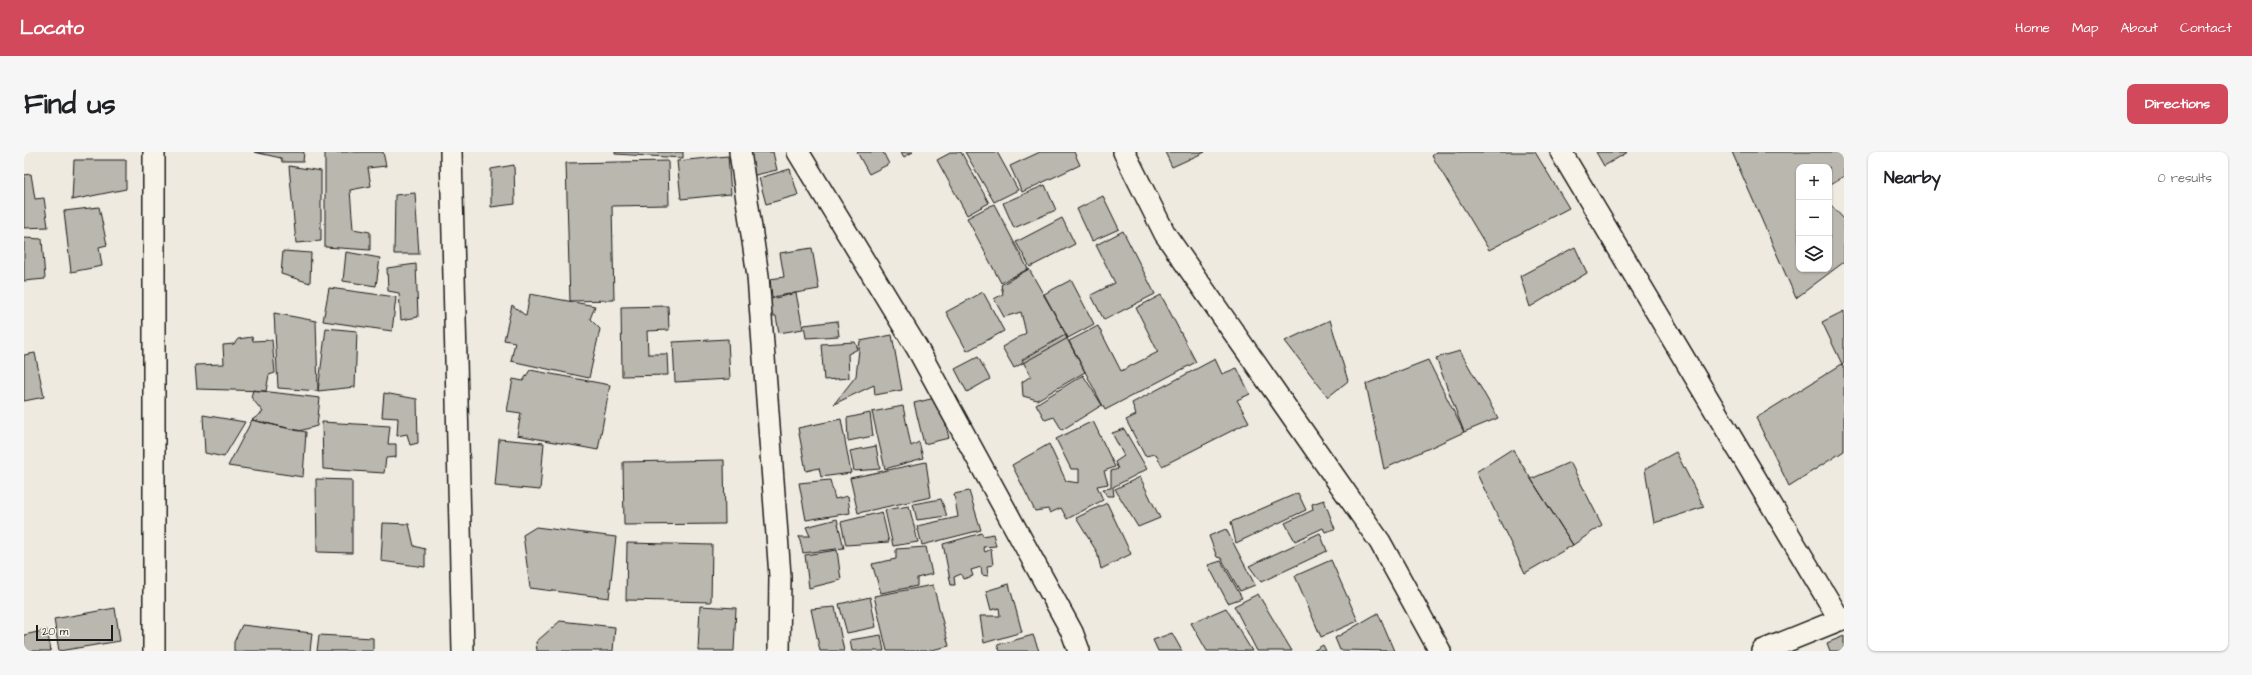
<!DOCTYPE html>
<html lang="en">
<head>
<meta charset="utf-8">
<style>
  :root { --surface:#fff; --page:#f6f6f6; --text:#202124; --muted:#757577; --line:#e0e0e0; --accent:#d1495b }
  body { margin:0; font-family:"Architects Daughter",sans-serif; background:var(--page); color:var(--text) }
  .controls { position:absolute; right:12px; top:12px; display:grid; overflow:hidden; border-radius:8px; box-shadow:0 1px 3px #0004 }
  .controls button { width:36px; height:36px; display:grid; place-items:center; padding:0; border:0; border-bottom:1px solid var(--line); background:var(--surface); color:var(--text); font:20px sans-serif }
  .scale { position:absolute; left:12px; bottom:10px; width:77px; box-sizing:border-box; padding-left:4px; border:2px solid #1c1c1c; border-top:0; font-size:11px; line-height:14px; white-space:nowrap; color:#1c1c1c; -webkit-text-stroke:3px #f7f3e8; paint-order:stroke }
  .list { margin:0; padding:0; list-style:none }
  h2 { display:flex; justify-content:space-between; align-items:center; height:52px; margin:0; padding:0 16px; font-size:17px }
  h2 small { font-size:13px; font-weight:400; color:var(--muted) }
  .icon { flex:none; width:22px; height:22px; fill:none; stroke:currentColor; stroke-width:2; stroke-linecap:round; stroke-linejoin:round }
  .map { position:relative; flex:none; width:1820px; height:499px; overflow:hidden; border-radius:8px }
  header { display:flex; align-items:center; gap:24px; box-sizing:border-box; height:56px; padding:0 20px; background:var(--accent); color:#fff }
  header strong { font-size:19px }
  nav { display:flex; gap:22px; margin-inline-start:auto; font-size:14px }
  .intro { display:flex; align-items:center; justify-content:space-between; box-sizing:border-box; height:96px; padding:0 24px }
  h1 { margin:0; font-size:28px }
  .button { padding:10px 18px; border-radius:8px; background:var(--accent); color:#fff; font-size:14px; font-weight:700 }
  main { display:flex; gap:24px; padding:0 24px }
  aside { flex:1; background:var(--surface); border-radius:8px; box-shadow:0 1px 3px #0004 }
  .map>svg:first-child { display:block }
  .building { fill:#bab7af; stroke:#1c1c1c }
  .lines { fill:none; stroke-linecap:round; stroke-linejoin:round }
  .minor-casing { stroke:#1c1c1c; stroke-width:24 }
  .minor { stroke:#f7f3e8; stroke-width:21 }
</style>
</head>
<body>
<header>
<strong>Locato</strong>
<nav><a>Home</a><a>Map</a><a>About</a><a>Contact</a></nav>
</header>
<div class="intro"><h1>Find us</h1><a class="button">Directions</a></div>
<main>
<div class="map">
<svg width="1820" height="499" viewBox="0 0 1820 499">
  <rect width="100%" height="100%" fill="#eeeae0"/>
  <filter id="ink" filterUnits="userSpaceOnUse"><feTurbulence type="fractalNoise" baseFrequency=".025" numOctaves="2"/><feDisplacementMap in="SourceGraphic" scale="8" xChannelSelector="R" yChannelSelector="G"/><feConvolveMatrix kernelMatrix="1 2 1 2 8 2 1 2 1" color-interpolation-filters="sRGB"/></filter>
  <g filter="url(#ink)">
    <path class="building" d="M230,0H280L279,10H258L257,6Z
      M301,0H359L362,14L344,16L347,34L326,38L329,77L346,80V98L301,95Z
      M591,0H659V6L591,2Z
      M722,0H749L753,18L727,24Z
      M833,0H859L865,12L845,22Z
      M877,0H889L880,5Z
      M928,0H937L965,51L943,63L913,8Z
      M941,0H973L994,38L970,50Z
      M1016,0H1050L1056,13L998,40L986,14Z
      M1141,0H1181L1148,15Z
      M1413,0H1511L1545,56L1465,98L1408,4Z
      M1572,0H1604L1580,14Z
      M1708,0H1820V24L1805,33V15H1775V117H1805V51L1820,67V110L1772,146Z
      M704,4L707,42L657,47L653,9Z
      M50,8H102V37L48,48Z
      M644,9L645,53L588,54L590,148L546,149L542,11Z
      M490,13L491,52L467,55V17Z
      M265,14L297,19V89L272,91Z
      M766,17L774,43L742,52L735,26Z
      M7,22L11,47L20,46L24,75L0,76V23Z
      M1021,33L1032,58L990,76L979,51Z
      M391,41L395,102H370L371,43Z
      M1079,44L1095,77L1068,89L1053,57Z
      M970,52L1004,117L977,131L943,66Z
      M75,55L83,93L75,95L78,114L47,120L40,59Z
      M1038,66L1051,92L1006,115L992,90Z
      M1099,79L1131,142L1080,168L1067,143L1091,131L1072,93Z
      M0,86L18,87L21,127L0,129Z
      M1551,95L1563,121L1506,155L1496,124Z
      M788,96L795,137L748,145L746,127L760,125L756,101Z
      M259,99L287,101L286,131L257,122Z
      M322,100L356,106L352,134L319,129Z
      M392,112L394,165L377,168L375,141L364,139L363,116Z
      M1005,117L1044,186L990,216L978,195L1002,181L997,160L980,165L970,147L979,142L977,133Z
      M1047,128L1070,172L1044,186L1020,142Z
      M305,136L372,145L368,179L299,169Z
      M959,140L980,179L943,199L922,160Z
      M772,141L779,177L755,181L752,164H745L743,148Z
      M506,142L571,154L566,167L576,177L565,226L487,209L491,190L480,188L488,153L502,164Z
      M1137,143L1172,210L1081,258L1045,189L1074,174L1097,219L1134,200L1112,156Z
      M644,154L645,178L623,179L624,202H643L644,223L598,224L597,155Z
      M1820,159V210L1818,212L1798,170Z
      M250,161L292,169L294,239L254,236Z
      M1306,168L1324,229L1304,245L1261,189Z
      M813,169L815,184L782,186L780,173Z
      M302,176L333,179L331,235L294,239Z
      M868,183L878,238L851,243L850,233L810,252L832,224L836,189Z
      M1041,183L1061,220L1013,248L999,244L998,230L1007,224L998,208Z
      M228,185L229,189L248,188L251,221L245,223L242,239L173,237L171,213L200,212L199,193L210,192L214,187Z
      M704,187L706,227L651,230L649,190Z
      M831,190L834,197L824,202L825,226L800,228L797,192Z
      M1436,199L1474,266L1440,280L1412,206Z
      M11,201L20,245L0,249V203Z
      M954,205L966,227L943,240L931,217Z
      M1191,207L1198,222L1213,216L1226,242L1213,248L1225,270L1138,314L1132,302L1121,304L1102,268L1112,263L1108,251Z
      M1404,208L1440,280L1360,317L1342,232Z
      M1818,212L1820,215V299L1765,334L1732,266Z
      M506,218L586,233L574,298L493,283L497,261L483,259L489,227L499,229Z
      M1059,223L1078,253L1038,278L1030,265L1021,268L1012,252Z
      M229,238L296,246L293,274L275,279L228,268L239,260L227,245Z
      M360,241L393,247L394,291L386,293L383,282L373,284L374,266L358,265Z
      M915,245L925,286L900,292L890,251Z
      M879,254L887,294L895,290L899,306L861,317L848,260Z
      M846,261L849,284L824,289L823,266Z
      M179,263L221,270L200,305L181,301Z
      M817,267L827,321L797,325L795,316L782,319L774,276Z
      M228,268L282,280L279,325L204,314Z
      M1069,269L1091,315L1080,319L1084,332L1073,334L1079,348L1043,367L1037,356L1026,361L1024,357L1011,359L988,313L1025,292L1042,329L1055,331V317H1047L1032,287Z
      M298,270L366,274L364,292H372V305L362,306L360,321L299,317Z
      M1100,277L1123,317L1089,335L1090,344H1083L1079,337L1087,336V319L1094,317L1091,310L1100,304L1088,281Z
      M475,287L520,291L516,338L471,334Z
      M852,294L856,317L830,319L826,299Z
      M1488,297L1549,393L1501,421L1452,320Z
      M1652,300L1680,355L1630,371L1621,317Z
      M700,308L701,372L600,373L599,310Z
      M902,310L907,345L834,361L826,326Z
      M1546,310L1578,373L1549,393L1507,327Z
      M1116,325L1136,366L1114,375L1091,337Z
      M292,327L328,328V401L293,400Z
      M806,328L811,347L824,344L826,361L782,368L775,331Z
      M945,339L957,378L898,393L893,374L934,365L930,342Z
      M1274,341L1282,358L1212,391L1207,370Z
      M917,347L923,364L893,368L889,352Z
      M1300,348L1311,377L1301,380L1299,376L1271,389L1261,371L1289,358L1288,352Z
      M1083,351L1107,402L1077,417L1073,400L1052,366Z
      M885,354L894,390L869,394L861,358Z
      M858,360L865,390L822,393L817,370Z
      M813,367L820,396L779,401L775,384H786L782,375Z
      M359,371L385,372L390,394L401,397V415L357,409Z
      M512,375L592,385L585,446L506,436L499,383Z
      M1202,377L1231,433L1216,439L1197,406L1193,405L1185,384Z
      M958,381L959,384L969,382L972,394L959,395L961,400L967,397L969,413L963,414L964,424L958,423L957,415L947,418L949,424L939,427L937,422L930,425L931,433H927L919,392Z
      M1296,381L1303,399L1237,430L1225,414Z
      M603,391L688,393L687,450L602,448Z
      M902,395L908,422L893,426V434L857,441L848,412L872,407V397Z
      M813,398L817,428L785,436L781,403Z
      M1307,408L1334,469L1297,485L1271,424Z
      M1197,409L1218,446L1204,451L1184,413Z
      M985,432L998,480L960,491L956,464H976L975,456L967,458L962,439Z
      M909,433L925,494L903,499H863L850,444Z
      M1234,442L1268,499H1233L1210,454Z
      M846,445L852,475L823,481L815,452Z
      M676,454L712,456L710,499H674Z
      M811,455L820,499H796L787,457Z
      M91,456L96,489L35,499L30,467Z
      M1202,456L1228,499H1183L1167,471Z
      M1354,461L1370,499L1316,498L1311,486Z
      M536,469L591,475L589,499H513L512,490Z
      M218,473L288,481L286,499H210V490Z
      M23,478L27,499H0V483Z
      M1148,481L1158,499H1134L1129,488Z
      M295,483L349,486V499H293Z
      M857,483L860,499H828L826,488Z
      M1009,483L1015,499H976L973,493Z
      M1820,484V499H1806L1803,491Z
      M1299,493L1302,499H1289Z"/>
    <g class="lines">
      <defs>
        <path id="minor" d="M130,0V499
          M427,0L439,499
          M716,0L734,124L756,424L755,499
          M774,0L893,196L1048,480L1055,499
          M1100,0L1141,82L1356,390L1416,499
          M1537,0L1816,468
          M1738,499L1820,466"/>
      </defs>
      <use href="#minor" class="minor-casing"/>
      <use href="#minor" class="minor"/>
    </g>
  </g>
</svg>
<div class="controls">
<button>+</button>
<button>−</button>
<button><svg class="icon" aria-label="layers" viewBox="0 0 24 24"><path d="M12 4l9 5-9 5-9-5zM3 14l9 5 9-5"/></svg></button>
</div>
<div class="scale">20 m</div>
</div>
<aside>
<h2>Nearby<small>0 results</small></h2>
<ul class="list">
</ul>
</aside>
</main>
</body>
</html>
